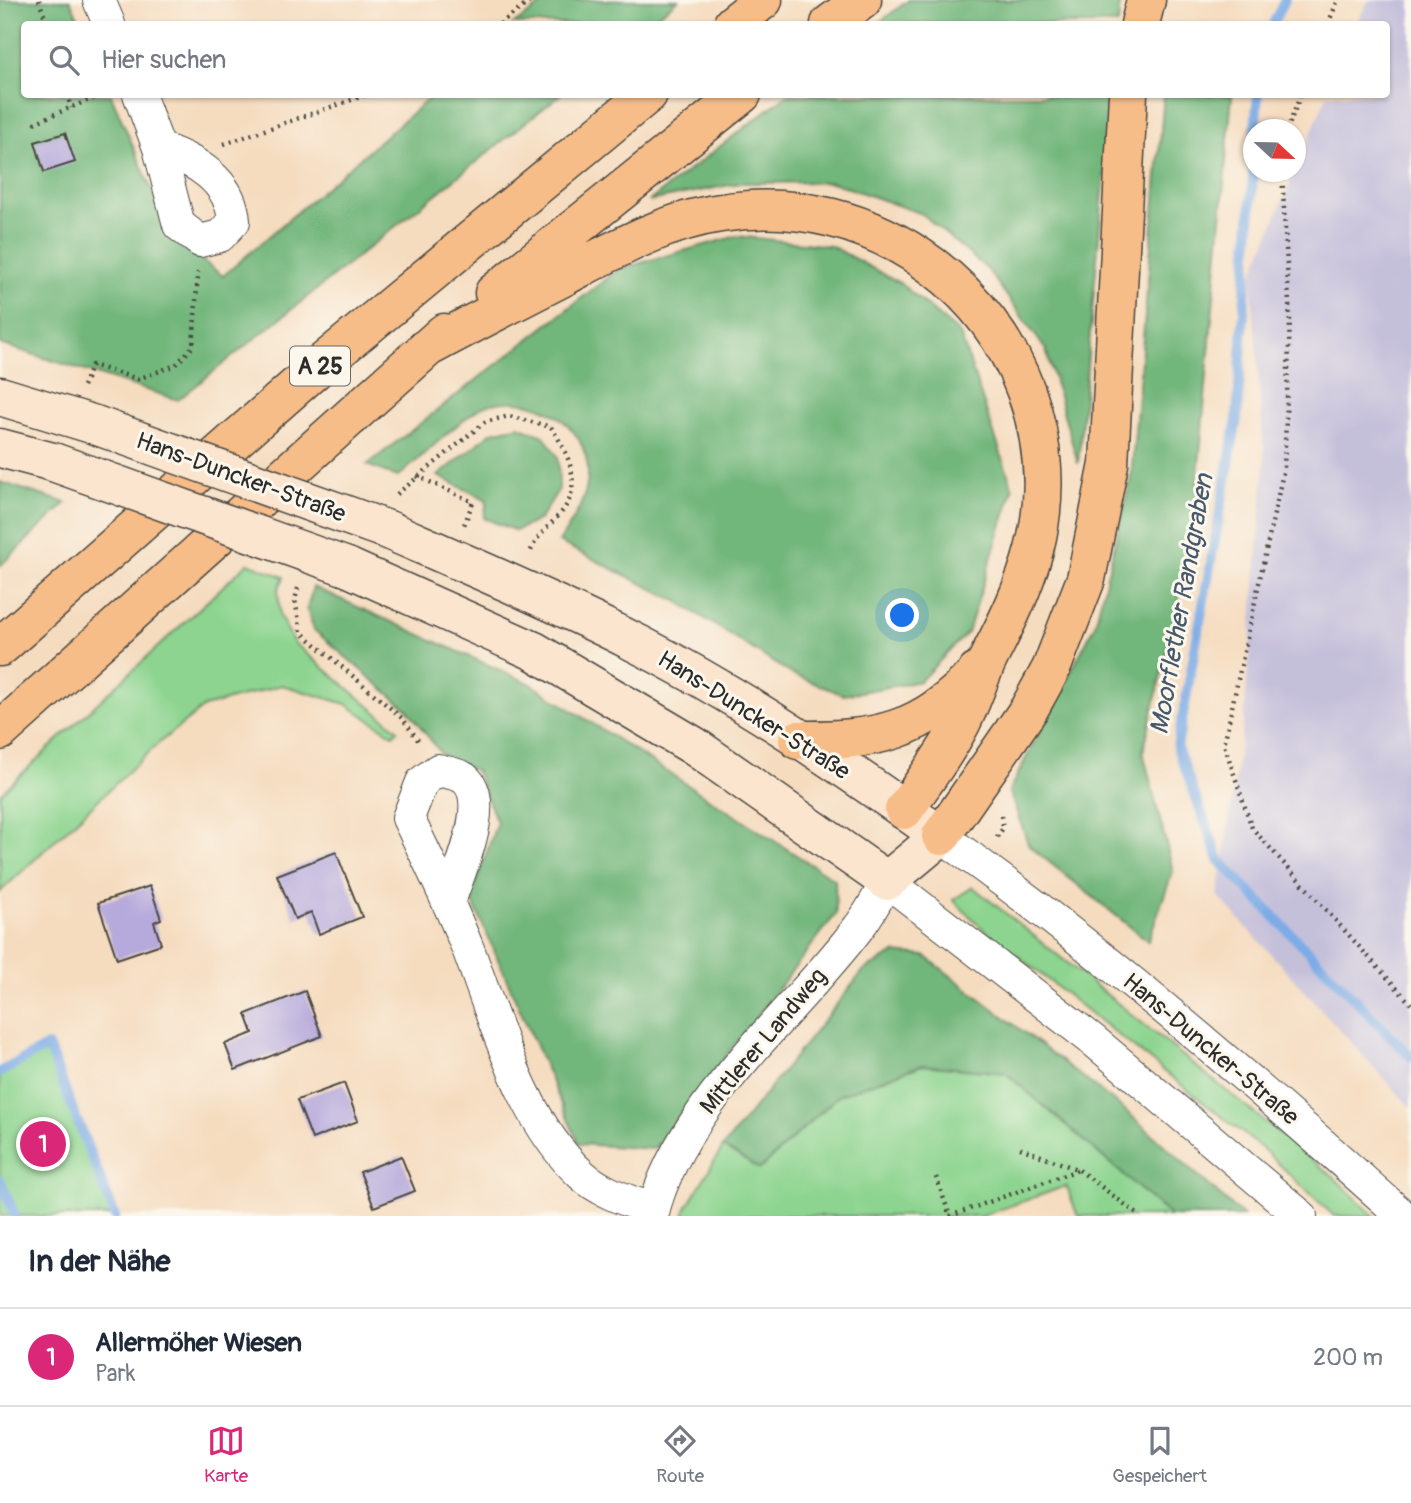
<!DOCTYPE html>
<html lang="de">
<head>
<meta charset="utf-8">
<style>
  :root { --surface:#fff; --page:#f2f2f3; --text:#1f2937; --muted:#747a83; --line:#e0e1e3; --accent:#db2777 }
  body { margin:0; font-family:Pangolin,sans-serif; background:var(--page); color:var(--text) }
  .compass { position:absolute; left:1243px; top:119px; width:63px; height:63px; border-radius:50%; background:var(--surface); box-shadow:0 2px 5px #0004; rotate:112deg }
  .you { position:absolute; left:903px; top:616px; width:24px; height:24px; margin:-18px; border:5px solid #fff; border-radius:50%; background:#1a73e8; box-shadow:0 0 0 10px #1a73e833 }
  .badge { display:grid; place-items:center; width:46px; height:46px; border-radius:50%; background:var(--accent); color:#fff; font-size:23px; font-weight:700 }
  .pin { position:absolute; translate:-50% -50%; border:4px solid #fff; box-shadow:0 2px 7px #0006 }
  .list { margin:0; padding:0; list-style:none }
  h2 { display:flex; justify-content:space-between; align-items:center; height:91px; margin:0; padding:0 28px; font-size:30px }
  h2 small { font-size:23px; font-weight:400; color:var(--muted) }
  .list li { display:grid; grid-template-columns:46px 1fr auto; gap:21px; align-items:center; box-sizing:border-box; height:98px; padding:0 28px; border-top:2px solid var(--line) }
  .list b { display:block; font-size:26px; white-space:nowrap }
  .list p { margin:0; font-size:23px; white-space:nowrap; color:var(--muted) }
  .list em { font-size:23px; font-style:normal; color:var(--muted) }
  .icon { flex:none; width:38px; height:38px; fill:none; stroke:currentColor; stroke-width:2; stroke-linecap:round; stroke-linejoin:round }
  .map { position:relative; flex:none; width:1411px; height:1216px; overflow:hidden }
  .search { position:absolute; background:var(--surface); box-shadow:0 2px 5px #0004; left:21px; right:21px; top:21px; height:77px; display:flex; align-items:center; gap:18px; box-sizing:border-box; padding:0 24px; border-radius:7px; color:var(--muted); font-size:26px }
  .sheet { height:189px; background:var(--surface) }
  nav { display:flex; justify-content:space-around; align-items:center; box-sizing:border-box; height:98px; border-top:2px solid var(--line); background:var(--surface); font-size:19px; color:var(--muted) }
  nav a { display:grid; justify-items:center; gap:4px }
  nav .on { color:var(--accent) }
  .map>svg:first-child { display:block }
  .industrial { fill:#c5c0da }
  .green { fill:#8cd48f; stroke:#5c805d; stroke-width:2 }
  .forest { fill:#71b67a; stroke:#4e7052; stroke-width:2 }
  .lines { fill:none; stroke-linecap:round; stroke-linejoin:round }
  .stream { stroke:#7cabe6; stroke-width:10 }
  .building { fill:#b6a9dc }
  .street-casing { stroke:#494641; stroke-width:34 }
  .secondary-casing { stroke:#494641; stroke-width:41 }
  .highway-casing { stroke:#494641; stroke-width:41 }
  .path { stroke:#494641; stroke-width:4.5; stroke-dasharray:2 5; stroke-linecap:butt }
  .street { stroke:#fff; stroke-width:32 }
  .secondary { stroke:#fce5cf; stroke-width:38 }
  .highway { stroke:#f7bd88; stroke-width:38 }
  .secondary-bridge-casing { stroke:#494641; stroke-width:41; stroke-linecap:butt }
  .secondary-bridge { stroke:#fce5cf; stroke-width:38 }
  .labels { text-anchor:middle; stroke-width:6; stroke-linejoin:round; paint-order:stroke }
  .shield { fill:#fbf7ec; stroke:#696865; stroke-width:2 }
  .shield-label { font-size:23px; font-weight:bold; fill:#2b2b2b }
  .street-label { font-size:24px; fill:#2b2b2b; stroke:#fbf7ec }
  .water-label { font-size:26px; font-style:italic; fill:#47586c; stroke:#fbf7ec }
</style>
</head>
<body>
<div class="map">
<svg width="1411" height="1216" viewBox="0 0 1411 1216">
  <rect width="100%" height="100%" fill="#fbf7ec"/>
  <filter id="ink" filterUnits="userSpaceOnUse"><feTurbulence type="fractalNoise" baseFrequency=".0143" numOctaves="2"/><feDisplacementMap in="SourceGraphic" scale="14" xChannelSelector="R" yChannelSelector="G"/><feConvolveMatrix kernelMatrix="1 2 1 2 8 2 1 2 1" color-interpolation-filters="sRGB"/></filter>
  <filter id="wash" filterUnits="userSpaceOnUse"><feTurbulence type="fractalNoise" baseFrequency=".00686" numOctaves="4" result="noise"/><feDisplacementMap in="SourceGraphic" scale="28" xChannelSelector="R" yChannelSelector="G"/><feGaussianBlur stdDeviation="1.57" result="paint"/><feColorMatrix in="noise" values="0 0 0 0 0 0 0 0 0 0 0 0 0 0 0 0 0 1.4 0 .05"/><feComposite in="paint" operator="in"/></filter>
  <g filter="url(#wash)">
    <rect width="100%" height="100%" fill="#f5dcbf"/>
    <path class="industrial" d="M1369,0H1411V1108L1218,896L1244,719L1265,463L1251,277L1327,95L1386,94V24H1356Z"/>
    <path class="green" d="M248,563L284,577L278,590L280,616L294,643L398,730L393,735L346,704L282,685L204,707L160,742L0,892V794Z
      M973,887L1336,1179L1374,1216H1334L1264,1150L981,927L953,900Z
      M48,1046L115,1216H0V1072Z
      M922,1065L1006,1073L1171,1216H1078L1066,1186L982,1216H685V1210L723,1147L760,1169L839,1095Z"/>
    <path class="forest" d="M0,0H70L81,24H24V94L111,95L172,237L223,276L433,95H560L178,400L0,344Z
      M548,0H678L647,24H514Z
      M909,0H1120L1118,24H877Z
      M787,95H1112L1078,464L1046,350L988,270L922,214L832,182L740,183L649,201Z
      M1164,95H1232L1192,543L1143,752L1173,871L1148,941L1029,846L1009,791L1095,625L1131,478Z
      M737,236L831,246L900,283L960,334L1013,489L968,632L920,681L844,695L792,674L675,600L559,542C572,522 588,499 588,474C588,421 531,390 485,406C469,411 415,463 398,477L367,465L619,269Z
      M519,426L544,436L558,457L559,489L540,519L516,531L484,518L487,500L438,476L492,432Z
      M0,482L66,503L0,566Z
      M313,587L531,684L835,880L836,914L654,1149L579,1144L471,898L497,822L476,771L442,755L407,709L314,630L307,609Z
      M895,953L925,956L1125,1110L1243,1216H1171L1006,1073L922,1065L839,1095L760,1169L723,1147L864,970Z"/>
    <g class="lines">
      <path class="stream" d="M1273,24L1285,0
        M1255,130L1258,94
        M1254,160L1237,419L1177,747L1219,860L1411,1057
        M0,1072L48,1046L115,1216
        M0,1180L15,1216"/>
    </g>
    <g id="blocks">
      <path class="building" d="M65,133L75,162L44,172L35,142Z
        M336,852L362,917L319,934L311,912L295,919L277,875Z
        M150,886L161,919L154,922L161,944L117,959L98,903Z
        M305,991L322,1036L235,1070L225,1044L253,1033L246,1014Z
        M344,1083L358,1121L312,1139L297,1100Z
        M401,1156L415,1191L374,1207L360,1172Z"/>
    </g>
  </g>
  <g filter="url(#ink)">
    <use href="#blocks" fill-opacity="0" stroke="#494641" stroke-width="2"/>
    <g class="lines">
      <defs>
        <path id="street" d="M99,0L109,24
          M139,94L159,148L179,225L200,241L220,236L234,221C231,180 195,160 159,148
          M941,836C1103,951 1255,1083 1403,1216
          M449,902C458,874 493,800 464,778C458,774 445,772 438,770L422,782L408,818C429,861 450,904 468,949C496,1022 522,1121 582,1175C602,1193 629,1201 654,1210
          M652,1216C678,1106 793,1015 859,927C870,913 878,897 887,881L1094,1041L1301,1216"/>
        <path id="secondary" d="M0,396L95,425
          M0,448L53,462
          M388,530C473,567 558,603 640,645C745,699 845,767 941,836L887,881
          M347,567L534,651L694,746L887,881"/>
        <path id="highway" d="M733,24L763,0
          M830,24L862,0
          M1140,24L1146,0
          M494,293L742,94
          M425,349C471,324 518,300 565,276C614,250 665,221 721,213C796,201 870,220 931,265C1019,330 1062,442 1034,550C1024,588 1007,622 989,657C978,680 971,705 959,727C944,756 923,783 904,810
          M0,647L325,361L648,94
          M0,731L444,333
          M798,740C875,741 924,732 977,672
          M941,836L1029,709L1051,669L1086,579L1109,464L1128,94"/>
      </defs>
      <use href="#street" class="street-casing"/>
      <use href="#secondary" class="secondary-casing"/>
      <use href="#highway" class="highway-casing"/>
      <path class="path" d="M39,0L47,24
        M500,24L532,0
        M1328,24L1338,0
        M67,94L71,108
        M34,123L103,94
        M1287,130L1301,94
        M224,144L369,94
        M1282,172L1290,321L1284,468L1224,744L1252,828L1411,1004
        M83,386L92,365L138,379L176,365L193,346L198,272
        M417,476L473,502L464,525
        M397,494L485,422L509,416L551,427C568,453 585,486 560,514C547,528 537,535 530,553
        M298,588L295,600L301,632L403,719L420,743
        M997,837L1003,828L1001,816
        M1020,1148L1079,1170L1140,1216
        M936,1177L950,1216
        M950,1216L1078,1170"/>
      <use href="#street" class="street"/>
      <use href="#secondary" class="secondary"/>
      <use href="#highway" class="highway"/>
      <defs>
        <path id="secondary-bridge" d="M95,425L388,530
          M53,462L347,567"/>
      </defs>
      <use href="#secondary-bridge" class="secondary-bridge-casing"/>
      <use href="#secondary-bridge" class="secondary-bridge"/>
    </g>
  </g>
  <g class="labels">
    <rect class="shield" x="290" y="346.5" width="60" height="39" rx="5"/>
    <g class="shield-label">
      <text x="320" y="374">A 25</text>
    </g>
    <g class="street-label">
      <text transform="translate(241 477) rotate(20)" y="8">Hans-Duncker-Straße</text>
      <text transform="translate(754 715) rotate(32)" y="8">Hans-Duncker-Straße</text>
      <text transform="translate(763 1041) rotate(-50)" y="8">Mittlerer Landweg</text>
      <text transform="translate(1211 1049) rotate(40)" y="8">Hans-Duncker-Straße</text>
    </g>
    <g class="water-label">
      <text transform="translate(1181 604) rotate(-80)" y="9">Moorflether Randgraben</text>
    </g>
  </g>
</svg>
<svg class="compass" viewBox="-18 -18 36 36"><path d="M0-13l5 13h-10z" fill="#e53935"/><path d="M0 13l5-13h-10z" fill="#747a83"/></svg>
<div class="you"></div>
<div class="pin badge" style="left:43px;top:1144px">1</div>
<div class="search"><svg class="icon" aria-label="search" viewBox="0 0 24 24"><circle cx="10" cy="10" r="6"/><path d="M15 15l6 6"/></svg>Hier suchen</div>
</div>
<section class="sheet">
<h2>In der Nähe<small></small></h2>
<ul class="list">
<li><span class="badge">1</span><div><b>Allermöher Wiesen</b><p>Park</p></div><em>200 m</em></li>
</ul>
</section>
<nav>
<a class="on"><svg class="icon" aria-label="map" viewBox="0 0 24 24"><path d="M3 6l6-2 6 2 6-2v14l-6 2-6-2-6 2zM9 4v14M15 6v14"/></svg>Karte</a>
<a><svg class="icon" aria-label="directions" viewBox="0 0 24 24"><path d="M12 3l9 9-9 9-9-9zM9 14v-3h6M13 9l2 2-2 2"/></svg>Route</a>
<a><svg class="icon" aria-label="saved" viewBox="0 0 24 24"><path d="M7 4h10v16l-5-4-5 4z"/></svg>Gespeichert</a>
</nav>
</body>
</html>
